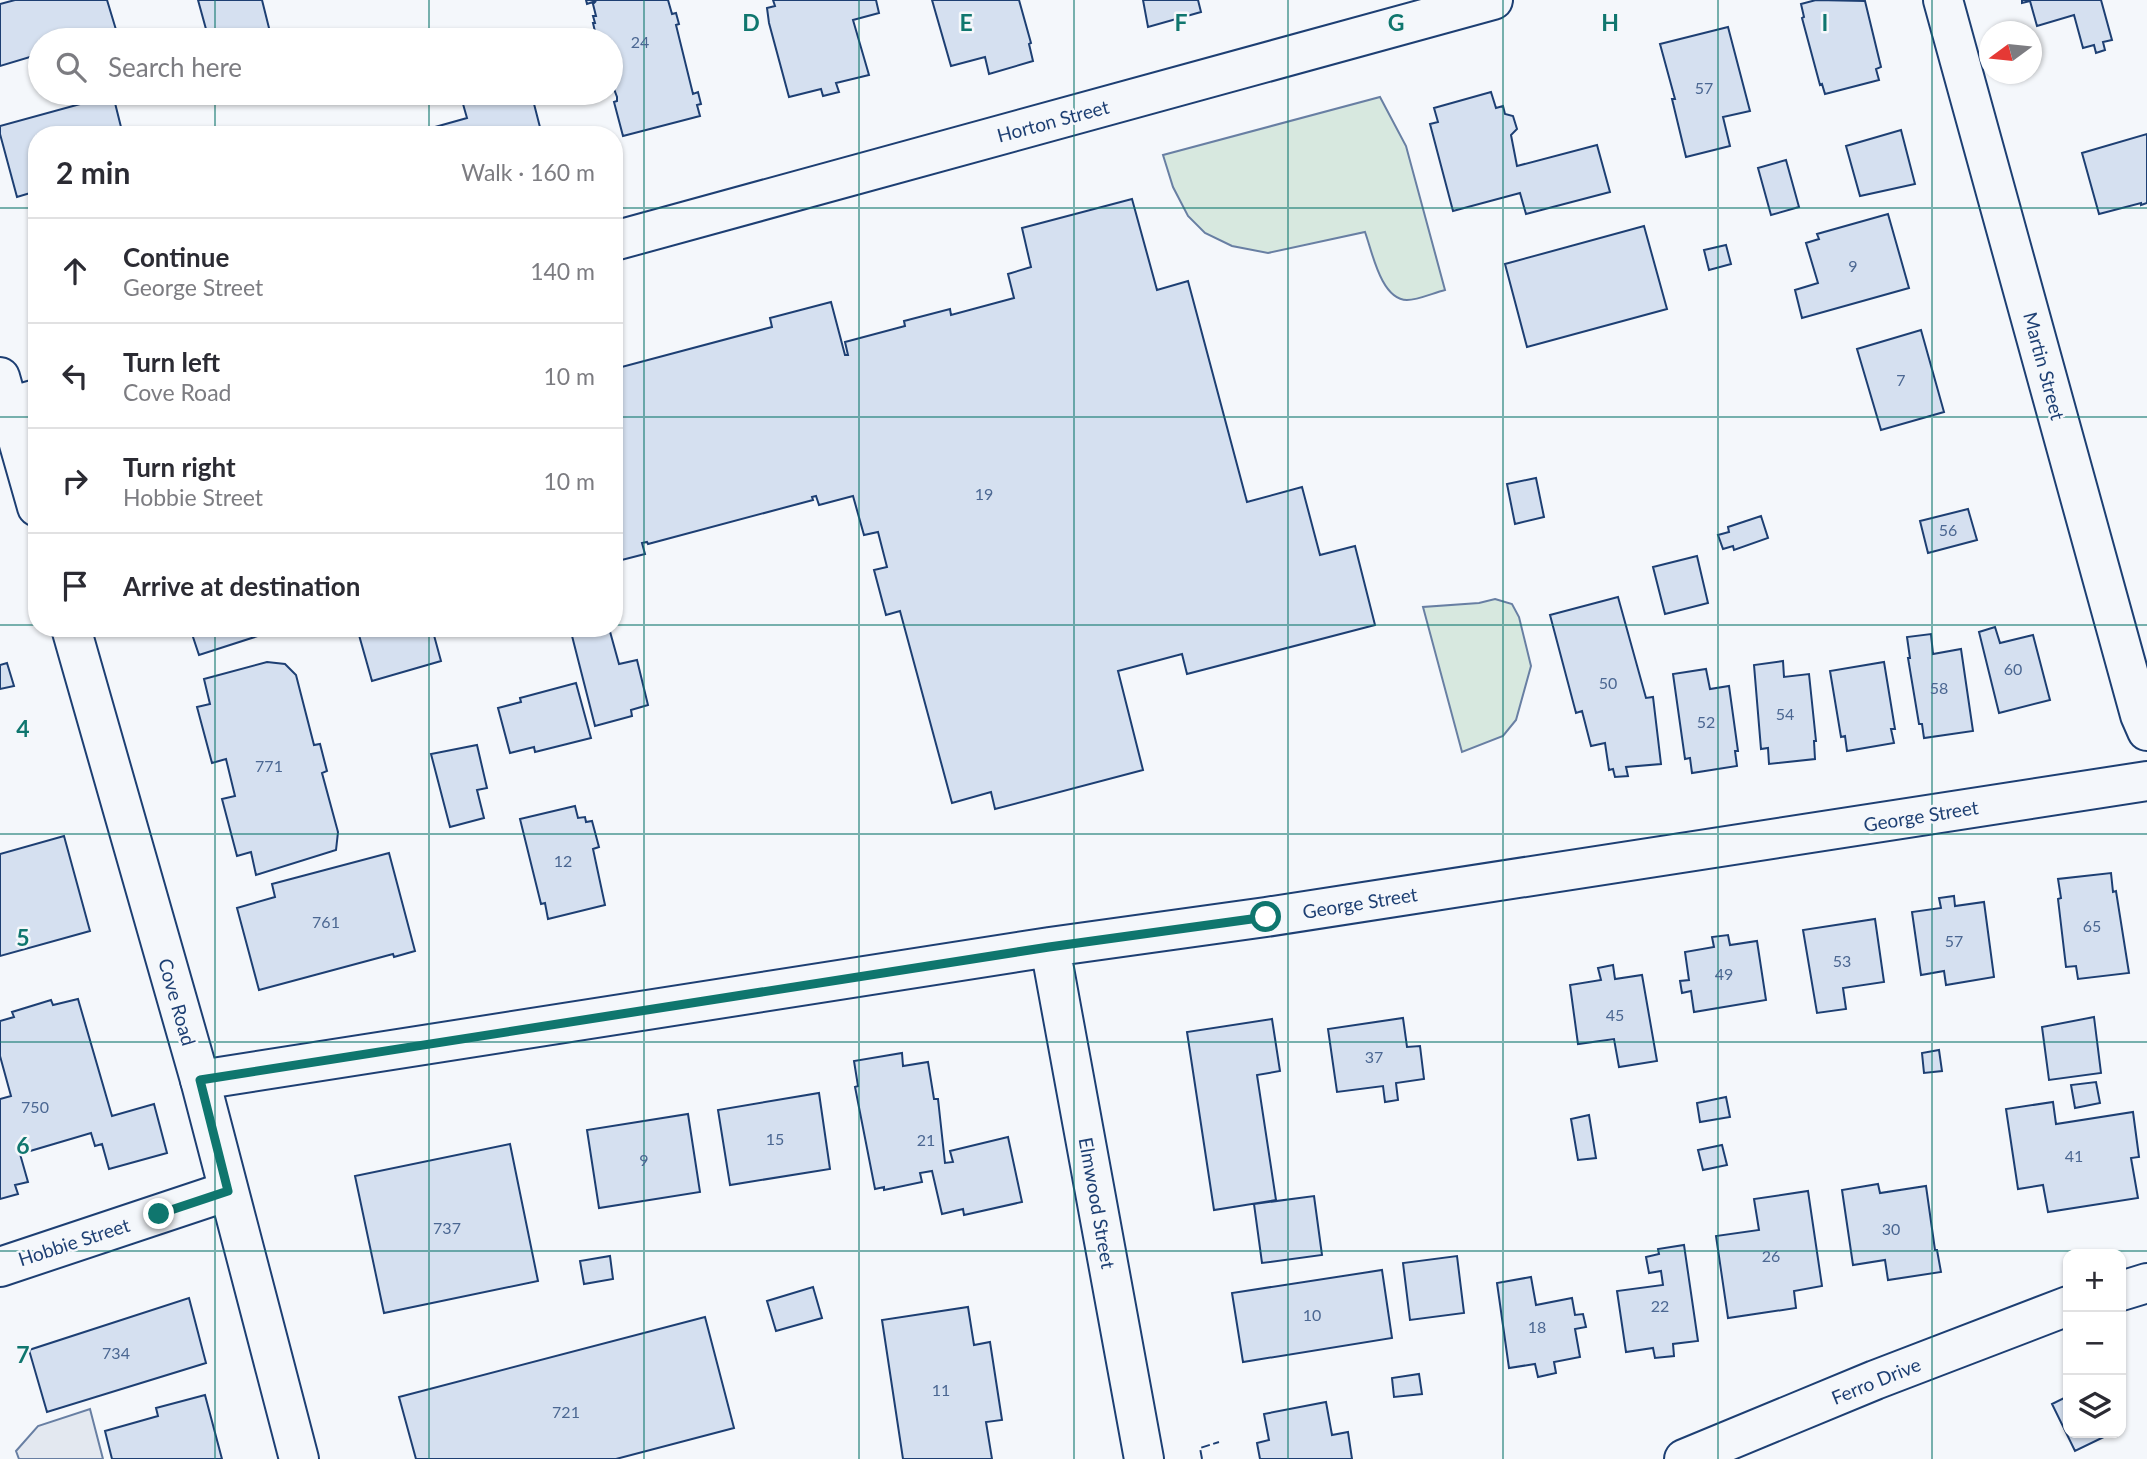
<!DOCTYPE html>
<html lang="en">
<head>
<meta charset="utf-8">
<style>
  :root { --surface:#fff; --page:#f2f2f3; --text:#2b2b33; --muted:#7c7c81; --line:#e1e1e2 }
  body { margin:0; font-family:Lato,sans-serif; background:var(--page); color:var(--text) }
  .controls { position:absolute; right:21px; bottom:21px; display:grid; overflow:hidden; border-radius:14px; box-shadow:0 2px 5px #0004 }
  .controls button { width:63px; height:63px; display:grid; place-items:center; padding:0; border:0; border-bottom:2px solid var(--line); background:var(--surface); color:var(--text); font:35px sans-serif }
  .compass { position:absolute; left:1979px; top:21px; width:63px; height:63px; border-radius:50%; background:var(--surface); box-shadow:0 2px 5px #0004; rotate:255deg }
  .stop { position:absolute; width:21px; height:21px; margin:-16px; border:5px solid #0f766e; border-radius:50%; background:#fff }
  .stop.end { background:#0f766e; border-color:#fff; box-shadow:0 2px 7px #0008 }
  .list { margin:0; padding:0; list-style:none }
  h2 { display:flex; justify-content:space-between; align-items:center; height:91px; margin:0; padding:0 28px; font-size:30px }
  h2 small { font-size:23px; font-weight:400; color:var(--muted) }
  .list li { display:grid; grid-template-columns:46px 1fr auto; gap:21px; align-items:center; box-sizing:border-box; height:105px; padding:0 28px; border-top:2px solid var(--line) }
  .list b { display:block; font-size:26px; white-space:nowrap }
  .list p { margin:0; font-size:23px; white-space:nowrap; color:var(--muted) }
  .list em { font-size:23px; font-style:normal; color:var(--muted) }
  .icon { flex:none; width:38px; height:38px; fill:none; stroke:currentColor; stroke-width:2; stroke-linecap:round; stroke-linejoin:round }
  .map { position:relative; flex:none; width:2147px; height:1459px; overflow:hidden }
  .search { position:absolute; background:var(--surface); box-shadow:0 2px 5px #0004; left:28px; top:28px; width:595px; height:77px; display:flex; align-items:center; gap:18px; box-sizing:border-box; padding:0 24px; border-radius:38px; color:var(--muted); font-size:26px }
  .panel { position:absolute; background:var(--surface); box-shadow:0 2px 5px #0004; left:28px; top:126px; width:595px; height:511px; border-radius:28px }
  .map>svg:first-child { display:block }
  .green { fill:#d7e8df; stroke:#687fa3; stroke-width:2 }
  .parking { fill:#e3e8f0; stroke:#687fa3; stroke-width:2 }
  .building { fill:#d5e0f0; stroke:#1d3f73; stroke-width:2 }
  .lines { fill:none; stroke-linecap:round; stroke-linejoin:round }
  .minor-casing { stroke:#1d3f73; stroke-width:42 }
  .major-casing { stroke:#1d3f73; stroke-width:42 }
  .minor { stroke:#f4f7fb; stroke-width:38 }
  .major { stroke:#f4f7fb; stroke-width:38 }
  .fence { stroke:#1d3f73; stroke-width:2; stroke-dasharray:9 3.5; stroke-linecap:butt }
  .route { stroke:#0f766e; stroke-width:9 }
  .grid { fill:none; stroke:#0f766e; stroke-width:2; stroke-opacity:0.55 }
  .labels { text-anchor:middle; stroke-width:5; stroke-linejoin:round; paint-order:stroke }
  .number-label { font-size:16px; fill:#4b6792 }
  .street-label { font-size:19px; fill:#1d3f73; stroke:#f4f7fb }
  .grid-label { font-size:23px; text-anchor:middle; font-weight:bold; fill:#0f766e; stroke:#f4f7fb; stroke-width:5; stroke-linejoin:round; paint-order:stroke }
</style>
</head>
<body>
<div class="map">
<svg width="2147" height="1459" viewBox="0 0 2147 1459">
  <rect width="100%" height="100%" fill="#f4f7fb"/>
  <path class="green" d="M1380,97L1406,146L1445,290C1433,293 1418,300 1407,300C1381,300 1372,251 1365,232L1268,253L1232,246L1205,233L1188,216L1173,187L1163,155Z
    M1495,599L1512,604L1519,617L1531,666L1516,720L1503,736L1462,752L1423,607L1479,603Z"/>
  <path class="parking" d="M90,1409L103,1459H19L16,1451L38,1426Z"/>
  <path class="building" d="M15,0H107L117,33L91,40H40V54L0,66V4Z
    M198,0H262L270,32L241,40H209Z
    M586,0H668L672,14L676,13L679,24L676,25L693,94L698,92L701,104L697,105L700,116L623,136L614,102L617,101V97L611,81V40H597L593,23H595L593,16H596L593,4L596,1L587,4Z
    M773,0H876L879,13L853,20L869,75L836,83L839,92L823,96L821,89L789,97L769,23L767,8L775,6Z
    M932,0H1019L1031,43L1029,44L1033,61L989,74L985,57L951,66Z
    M1143,0H1198L1201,12L1148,27Z
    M1816,0L1865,1L1881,67L1876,69L1879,80L1825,94L1822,84L1820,85L1802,18L1804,17L1801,4Z
    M2022,0H2101L2112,40L2103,42L2105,50L2096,53L2094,45L2083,48L2074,15L2037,26L2030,1L2022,3Z
    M1728,27L1750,111L1723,117L1730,146L1686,157L1672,99H1675L1660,44Z
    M1491,92L1496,108L1503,106L1505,114L1513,116L1517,129L1511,135L1517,166L1597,145L1610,192L1526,214L1520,193L1453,211L1430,124L1438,122L1434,108Z
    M506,93H528L530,101L533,100L542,135H437L435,127L467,118L463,104Z
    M113,95L123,135H37V191L17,197L0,134V126Z
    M1901,130L1915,184L1860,196L1846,146Z
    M2147,134V203L2141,205V203L2099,214L2082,153Z
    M1786,160L1799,207L1771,215L1758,168Z
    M1132,199L1157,290L1188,281L1247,502L1302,487L1320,555L1355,546L1375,625L1187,674L1182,654L1118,671L1143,770L995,809L991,792L952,803L900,611L886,615L874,570L887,567L878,532L864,535L853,496L819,505L816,496L812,497L813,500L648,544L647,542L642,543L645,554L614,562V369L772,327L770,318L831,302L845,355H848L845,342L905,326L904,321L950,309L951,315L1014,298L1008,274L1031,267L1022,228Z
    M1888,214L1909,288L1802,318L1795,290L1818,283L1806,243L1819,239L1817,234Z
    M1644,226L1667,309L1527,347L1505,264Z
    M1726,245L1731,264L1709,270L1704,250Z
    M1921,330L1944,412L1881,430L1857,349Z
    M1536,478L1544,517L1515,524L1507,484Z
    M1968,509L1977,540L1928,553L1920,521Z
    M1761,516L1768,538L1734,550L1733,546L1723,549L1718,535L1729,532L1728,527Z
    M1697,556L1708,603L1665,614L1653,567Z
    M1618,597L1646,698L1653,697L1661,764L1626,767L1628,776L1615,777L1613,769L1609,770L1605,743L1591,746L1582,711L1576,713L1550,615Z
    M1995,627L2000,643L2033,635L2050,700L1999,713L1979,632Z
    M190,628H267L256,632L258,636L199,655Z
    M357,628H432L441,661L372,681Z
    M587,628H609L619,664L637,660L648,705L631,710L632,716L595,726L571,632Z
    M1931,634L1933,654L1961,649L1973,731L1924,738L1922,724H1919L1908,658H1910L1907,637Z
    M1783,661L1784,677L1809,674L1816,741H1814L1815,759L1769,764L1768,748L1761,749L1754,665Z
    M267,662L285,664L296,675L314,745L320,744L327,771L322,773L338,832L336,850L256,875L251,852L237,856L222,799L235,796L226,759L212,763L197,707L210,704L204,679Z
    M1884,662L1895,729H1891L1894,743L1847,751L1845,736L1841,737L1830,671Z
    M7,663L14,686L0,689V665Z
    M1706,669L1710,689L1729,686L1738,751H1735L1737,766L1692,773L1690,758L1685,759L1673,674Z
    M576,683L591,738L535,752L534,747L510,753L498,708L521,702L520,698Z
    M477,745L487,788L477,790L484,818L450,827L431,754Z
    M575,806L578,818L585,817L586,822L592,821L599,847L593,849L605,905L548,919L545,903L541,904L520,819Z
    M64,836L90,931L0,956V854Z
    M389,853L415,951L394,957L393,954L259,990L237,908L275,897L272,884Z
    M2111,873L2113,892L2116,891L2129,973L2078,979L2076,966L2066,967L2058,899L2061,898L2058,879Z
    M1954,896L1955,906L1984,902L1994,977L1946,985L1944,971L1921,975L1912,912L1941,908L1939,898Z
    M1875,919L1884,982L1843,988L1846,1009L1817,1013L1803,930Z
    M1728,935L1730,945L1757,941L1766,1000L1694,1012L1691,991L1682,993L1680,981L1689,980L1685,952L1714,947L1712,937Z
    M1613,965L1615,979L1642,975L1657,1061L1619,1067L1614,1039L1578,1044L1570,985L1601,980L1598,968Z
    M78,999L112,1116L154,1104L167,1153L109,1169L102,1144L95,1146L91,1133L20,1154L28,1182L15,1185L18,1194L0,1199V1099L11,1096L0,1056V1021L14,1017L12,1012L51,1000L53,1005Z
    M2094,1017L2101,1073L2049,1080L2042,1027Z
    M1403,1018L1407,1047L1420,1046L1424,1079L1396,1083L1398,1100L1385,1102L1383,1086L1337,1092L1328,1029Z
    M1272,1019L1280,1071L1257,1075L1276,1200L1214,1210L1187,1032Z
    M1939,1050L1942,1071L1924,1073L1922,1053Z
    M902,1053L903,1066L928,1062L934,1099H938L945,1163L953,1162L950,1151L1008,1137L1022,1202L964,1215L963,1209L942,1214L932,1171L920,1173L922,1182L884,1190V1187L875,1189L855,1087L858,1086L854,1061Z
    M2096,1082L2100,1103L2075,1108L2071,1085Z
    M819,1093L830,1169L730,1185L718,1110Z
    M1726,1097L1730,1117L1700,1122L1697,1103Z
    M2053,1102L2056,1124L2133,1112L2139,1157L2131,1158L2138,1198L2048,1212L2043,1185L2018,1189L2006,1109Z
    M688,1114L700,1192L599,1208L587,1130Z
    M1589,1115L1596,1158L1578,1160L1571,1119Z
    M510,1144L538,1281L384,1313L355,1176Z
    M1722,1145L1727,1165L1703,1170L1698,1150Z
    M1878,1184L1880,1193L1926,1186L1935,1250H1937L1941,1272L1888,1280L1885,1260L1853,1265L1842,1190Z
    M1808,1191L1822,1286L1794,1291L1796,1308L1728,1318L1716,1236L1759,1230L1754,1199Z
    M1314,1196L1322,1255L1262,1263L1254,1204Z
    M1684,1245L1698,1341L1673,1344L1674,1356L1655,1358L1653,1348L1626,1352L1617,1291L1663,1285L1661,1271L1649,1273L1646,1257L1659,1254L1658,1249Z
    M610,1256L613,1279L584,1284L580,1261Z
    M1457,1256L1464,1313L1410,1320L1403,1263Z
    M1382,1270L1392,1338L1243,1362L1232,1293Z
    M1531,1277L1536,1305L1572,1298L1575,1315L1583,1314L1586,1327L1575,1329L1580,1357L1554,1362L1556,1373L1538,1377L1535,1364L1509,1368L1497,1283Z
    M813,1287L822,1318L776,1331L767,1301Z
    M189,1298L206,1363L47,1412L29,1350Z
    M968,1307L974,1345L990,1342L1002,1420L986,1422L992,1459H903L882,1320Z
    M705,1317L734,1428L616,1459H416L399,1397Z
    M1419,1374L1422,1394L1394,1397L1392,1378Z
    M205,1395L222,1459H112L105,1431L158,1416L156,1408Z
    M2068,1396V1433H2112L2075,1451L2052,1404Z
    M1326,1402L1332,1435L1348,1432L1352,1459H1260L1257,1443L1269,1440L1264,1414Z"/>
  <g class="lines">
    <defs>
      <path id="minor" d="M1943,0L2140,715L2147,731
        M614,241L1493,0
        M8,407L37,399
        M1050,947L1144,1459
        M200,1080L1050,947L1266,917L2147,781
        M0,1267L228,1191
        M2121,1291L2147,1283
        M1684,1459L1875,1380L2068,1306"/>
      <path id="major" d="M0,377L37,507
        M71,628L200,1080L299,1459"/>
    </defs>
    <use href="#minor" class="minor-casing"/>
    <use href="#major" class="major-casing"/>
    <use href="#minor" class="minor"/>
    <use href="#major" class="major"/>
    <path class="fence" d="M1202,1459L1200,1448L1219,1442"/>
  </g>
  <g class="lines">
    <path class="route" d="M159,1214L228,1191L200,1080L1049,947L1266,917"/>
  </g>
  <path class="grid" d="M215,0V40M429,0V40M644,0V1459M859,0V1459M1074,0V1459M1288,0V1459M1503,0V1459M1718,0V1459M1932,0V1459M215,93V135M429,93V135M0,208H37M614,208H2147M0,417H37M614,417H2147M0,625H37M614,625H2147M215,628V1459M429,628V1459M0,834H2147M0,1042H2147M0,1251H2147"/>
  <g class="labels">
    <g class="number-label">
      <text x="640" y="48">24</text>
      <text x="1704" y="94">57</text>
      <text x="1853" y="272">9</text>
      <text x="1901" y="386">7</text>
      <text x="984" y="500">19</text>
      <text x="1948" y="536">56</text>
      <text x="2013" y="675">60</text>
      <text x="1608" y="689">50</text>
      <text x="1939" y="694">58</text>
      <text x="1785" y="720">54</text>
      <text x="1706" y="728">52</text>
      <text x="269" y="772">771</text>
      <text x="563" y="867">12</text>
      <text x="326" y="928">761</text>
      <text x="2092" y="932">65</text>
      <text x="1954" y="947">57</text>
      <text x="1842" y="967">53</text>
      <text x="1724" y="980">49</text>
      <text x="1615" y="1021">45</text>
      <text x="1374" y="1063">37</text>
      <text x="35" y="1113">750</text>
      <text x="775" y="1145">15</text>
      <text x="926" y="1146">21</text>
      <text x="2074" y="1162">41</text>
      <text x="644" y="1166">9</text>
      <text x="447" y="1234">737</text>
      <text x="1891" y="1235">30</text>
      <text x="1771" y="1262">26</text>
      <text x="1660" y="1312">22</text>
      <text x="1312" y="1321">10</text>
      <text x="1537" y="1333">18</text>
      <text x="116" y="1359">734</text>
      <text x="941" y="1396">11</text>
      <text x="566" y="1418">721</text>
    </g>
    <g class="street-label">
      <text transform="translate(1053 121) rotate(-15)" y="7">Horton Street</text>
      <text transform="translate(2044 366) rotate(75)" y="7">Martin Street</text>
      <text transform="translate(1921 816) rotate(-9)" y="7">George Street</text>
      <text transform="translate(1360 903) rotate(-9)" y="7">George Street</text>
      <text transform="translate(177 1002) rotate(74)" y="7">Cove Road</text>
      <text transform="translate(1097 1203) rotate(80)" y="7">Elmwood Street</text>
      <text transform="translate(74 1242) rotate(-18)" y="7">Hobbie Street</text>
      <text transform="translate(1876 1381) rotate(-22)" y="7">Ferro Drive</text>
    </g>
  </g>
  <g class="grid-label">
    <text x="751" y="31">D</text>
    <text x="966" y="31">E</text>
    <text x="1181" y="31">F</text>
    <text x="1396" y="31">G</text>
    <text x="1610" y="31">H</text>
    <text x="1825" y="31">I</text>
    <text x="23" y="737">4</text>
    <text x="23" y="946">5</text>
    <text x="23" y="1154">6</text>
    <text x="23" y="1363">7</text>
  </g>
</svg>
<div class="controls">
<button>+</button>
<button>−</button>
<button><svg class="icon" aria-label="layers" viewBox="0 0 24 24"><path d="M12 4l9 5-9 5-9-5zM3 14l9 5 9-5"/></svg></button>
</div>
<svg class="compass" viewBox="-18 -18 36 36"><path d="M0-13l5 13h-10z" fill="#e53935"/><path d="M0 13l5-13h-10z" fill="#7c7c81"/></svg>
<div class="stop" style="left:1266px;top:917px"></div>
<div class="stop end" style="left:159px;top:1214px"></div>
<div class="search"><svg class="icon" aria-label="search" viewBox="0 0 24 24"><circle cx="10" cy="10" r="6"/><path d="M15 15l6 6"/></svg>Search here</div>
<section class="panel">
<h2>2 min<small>Walk · 160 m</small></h2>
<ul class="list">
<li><svg class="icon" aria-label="ahead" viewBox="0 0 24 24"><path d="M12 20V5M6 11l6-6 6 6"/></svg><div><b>Continue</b><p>George Street</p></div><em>140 m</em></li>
<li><svg class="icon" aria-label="left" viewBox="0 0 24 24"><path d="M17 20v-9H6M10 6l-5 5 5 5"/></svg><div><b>Turn left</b><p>Cove Road</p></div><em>10 m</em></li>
<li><svg class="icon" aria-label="right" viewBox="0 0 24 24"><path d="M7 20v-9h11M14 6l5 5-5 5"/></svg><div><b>Turn right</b><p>Hobbie Street</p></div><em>10 m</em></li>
<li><svg class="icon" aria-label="arrive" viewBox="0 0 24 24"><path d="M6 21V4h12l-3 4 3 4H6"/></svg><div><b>Arrive at destination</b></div></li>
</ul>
</section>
</div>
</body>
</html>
